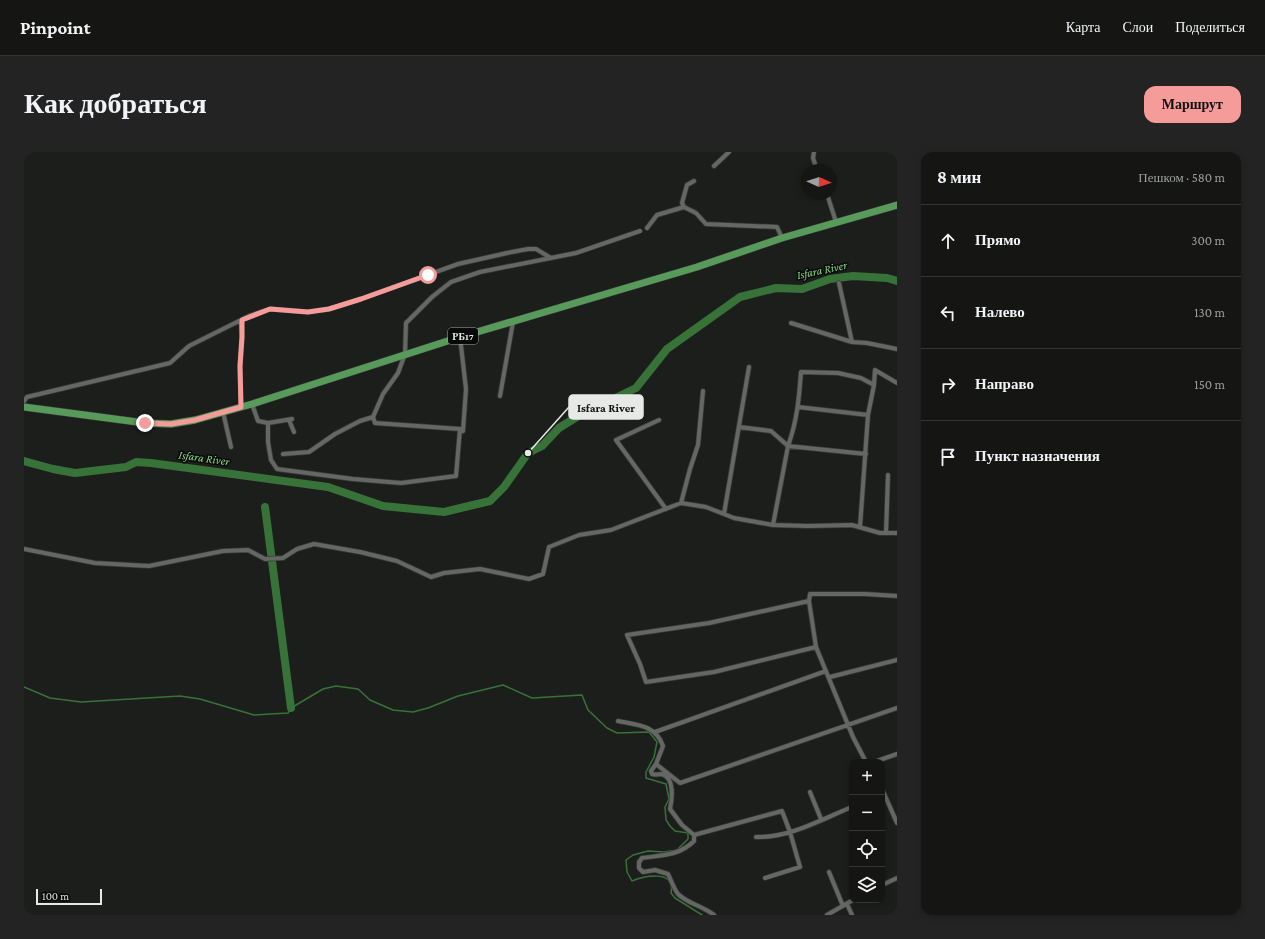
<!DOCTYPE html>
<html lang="ru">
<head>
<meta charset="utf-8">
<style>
  :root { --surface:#151614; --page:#222322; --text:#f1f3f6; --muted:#9d9fa0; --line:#343534; --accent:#f59b99 }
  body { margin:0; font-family:"Crimson Pro",serif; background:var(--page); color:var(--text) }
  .controls { position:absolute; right:12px; bottom:12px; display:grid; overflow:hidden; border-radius:8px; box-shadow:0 2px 6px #0003 }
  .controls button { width:36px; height:36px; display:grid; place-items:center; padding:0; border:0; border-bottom:1px solid var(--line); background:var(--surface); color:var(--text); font:20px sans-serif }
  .compass { position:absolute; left:777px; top:12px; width:36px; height:36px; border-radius:50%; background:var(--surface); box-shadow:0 2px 6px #0003; rotate:93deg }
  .scale { position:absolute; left:12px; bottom:10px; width:66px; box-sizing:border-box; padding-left:4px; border:2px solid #e7e9e7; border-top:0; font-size:11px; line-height:14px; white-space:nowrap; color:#e7e9e7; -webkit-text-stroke:3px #070807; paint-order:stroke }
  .stop { position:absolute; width:12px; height:12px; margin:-9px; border:3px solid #f59b99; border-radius:50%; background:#fff }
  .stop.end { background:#f59b99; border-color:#fff; box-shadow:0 1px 4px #0008 }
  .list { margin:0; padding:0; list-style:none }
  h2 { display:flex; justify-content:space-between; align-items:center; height:52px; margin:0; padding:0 16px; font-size:17px }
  h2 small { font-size:13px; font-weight:400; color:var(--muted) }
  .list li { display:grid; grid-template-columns:26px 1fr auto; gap:12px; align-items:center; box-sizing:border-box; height:72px; padding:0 16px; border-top:1px solid var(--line) }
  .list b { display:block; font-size:15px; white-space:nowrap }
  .list em { font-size:13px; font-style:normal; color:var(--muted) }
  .icon { flex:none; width:22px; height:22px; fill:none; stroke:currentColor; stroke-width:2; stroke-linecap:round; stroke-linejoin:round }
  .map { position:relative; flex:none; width:873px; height:763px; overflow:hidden; border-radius:12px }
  header { display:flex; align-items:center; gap:24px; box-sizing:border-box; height:56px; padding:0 20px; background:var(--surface); border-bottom:1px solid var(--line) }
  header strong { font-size:19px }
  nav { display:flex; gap:22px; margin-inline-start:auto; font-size:14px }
  .intro { display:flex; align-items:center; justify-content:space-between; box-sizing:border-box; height:96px; padding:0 24px }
  h1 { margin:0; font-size:28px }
  .button { padding:10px 18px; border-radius:12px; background:var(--accent); color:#111; font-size:14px; font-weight:700 }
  main { display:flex; gap:24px; padding:0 24px }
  aside { flex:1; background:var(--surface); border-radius:12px; box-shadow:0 2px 6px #0003 }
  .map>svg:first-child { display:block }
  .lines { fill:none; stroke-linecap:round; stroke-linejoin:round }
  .stream { stroke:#377338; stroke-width:1.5 }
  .river { stroke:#377338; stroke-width:8 }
  .street-casing { stroke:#383a38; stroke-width:5.5 }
  .primary-casing { stroke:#383a38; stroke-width:8 }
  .street { stroke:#646763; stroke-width:4 }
  .primary { stroke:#579a59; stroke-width:7 }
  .route { stroke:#f59b99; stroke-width:5 }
  .labels { text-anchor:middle; stroke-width:3; stroke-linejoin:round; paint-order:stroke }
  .shield { fill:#070807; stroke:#a4a6a4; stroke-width:1 }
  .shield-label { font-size:10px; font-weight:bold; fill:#e7e9e7 }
  .water-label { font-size:12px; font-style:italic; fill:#86d886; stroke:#070807 }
  .leader { fill:none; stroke:#e7e9e7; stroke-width:1.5 }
  .callout-dot { fill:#e7e9e7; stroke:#070807; stroke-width:1.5 }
  .callout { fill:#e7e9e7; stroke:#e7e9e7; stroke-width:1.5 }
  .callout-label { font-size:12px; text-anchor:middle; font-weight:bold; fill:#111 }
</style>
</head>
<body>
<header>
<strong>Pinpoint</strong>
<nav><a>Карта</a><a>Слои</a><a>Поделиться</a></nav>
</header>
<div class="intro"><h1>Как добраться</h1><a class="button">Маршрут</a></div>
<main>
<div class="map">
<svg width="873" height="763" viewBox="0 0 873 763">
  <rect width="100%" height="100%" fill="#1c1e1b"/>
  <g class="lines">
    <path class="stream" d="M0,535L26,546L57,550L156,544L176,547L230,563L264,561L267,556L299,537L312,534L334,537L346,548L369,558L389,560L404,556L434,544L479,533L508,546L558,543L564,558L583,576L593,581L625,580L633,590L630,605L622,620V626L642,632L645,647L641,655L642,668L646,674L651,679L664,681V687L653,698L640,700L624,699L609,703L602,708L603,720L608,729C620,724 652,717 647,741L651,746L678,763"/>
    <path class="river" d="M0,309L29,317L51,321L102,315L112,310L127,311L304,335L359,354L420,360L466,349L480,335L504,301L518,294L535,276L556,263L612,236L643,197L716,145L752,136L778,137L806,127L829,124L863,126L873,129
      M241,355L267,556"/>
    <defs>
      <path id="street" d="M790,0L789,6L793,18
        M690,14L705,0
        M803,42L812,70
        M660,55L658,51L663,33L670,29
        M623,76L633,63L660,55L672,61L682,72L753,75L758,86
        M815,131L828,190
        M767,171L828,190L843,191L873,197
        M476,244L489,170
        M0,249L3,245L146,211L165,194L225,164L246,157L284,160L305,157L337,147L434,112L483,101L504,97H512L527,106
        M228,252L234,269L244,271V290L247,308L253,317L329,327L377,331L432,324L436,277
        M217,255L216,215L218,185L217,168
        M774,255L844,263
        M199,260L207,295
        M349,265L351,271L436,277L439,279L442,237L436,185
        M265,268L270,280
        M635,268L592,288L642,357
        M244,271L268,267
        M715,275L747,279L764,294L749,373
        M259,302L285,300L311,282L336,269L349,265L359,242L374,221L381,202L382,171L408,145L427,130L456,120L552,101L616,79
        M842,302L764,294C773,269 775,247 777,220L814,221L837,226L850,233
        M657,351L666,317L674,293L679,239
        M700,362L725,215
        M836,375L844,263L850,233L851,218L873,231
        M862,381L864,323
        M0,397L71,411L125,414L199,399L224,398L241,407L259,406L273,397L290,392L336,400L373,409L407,425L420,421L456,417L505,427L519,422L525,395L555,383L587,378L657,351L682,355L710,366L749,373L784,374L828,373L856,381H873
        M785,449L685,471L603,483L616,512L622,530L690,520L792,495
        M806,525L873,508
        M594,569C613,573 632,573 639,594L632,612L627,619L628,622C631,623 635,622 638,622C651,626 648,648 646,657L658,673L670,683V689C655,704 638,703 618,706L615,710V716L619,720L631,718L644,722C647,728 650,737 654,742C664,752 679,754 690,763
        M631,580L802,519
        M842,610L829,585L792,495L785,449L786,442H841L873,444
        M850,610L873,602
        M632,612L656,631L873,556
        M858,637L873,671
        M786,640L797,667
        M670,683L758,659L766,680L776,715L741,726
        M732,685C766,686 798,667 828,655
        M805,720L819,754
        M858,733L873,726
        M823,752L828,763
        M803,763L829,748"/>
      <path id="primary" d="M0,255L121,271L147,272L171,268L228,252L436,185L673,115L758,86L873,53"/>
    </defs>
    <use href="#street" class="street-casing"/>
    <use href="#primary" class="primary-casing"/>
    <use href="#street" class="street"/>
    <use href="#primary" class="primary"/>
  </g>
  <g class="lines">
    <path class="route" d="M121,271L147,272L171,268L217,255L216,214L218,185V168L246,157L284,160L305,157L337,147L404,123"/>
  </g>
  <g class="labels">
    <rect class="shield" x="424" y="176" width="30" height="16" rx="3"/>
    <g class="shield-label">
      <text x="439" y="188">РБ17</text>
    </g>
    <g class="water-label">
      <text transform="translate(798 118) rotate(-12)" y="4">Isfara River</text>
      <text transform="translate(180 306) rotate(8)" y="4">Isfara River</text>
    </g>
  </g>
  <path class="leader" d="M504 301L545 255"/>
  <circle class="callout-dot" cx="504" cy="301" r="4"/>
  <rect class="callout" x="545" y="243" width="74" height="24" rx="4"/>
  <g class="callout-label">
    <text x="582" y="260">Isfara River</text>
  </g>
</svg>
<div class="controls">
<button>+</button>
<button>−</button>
<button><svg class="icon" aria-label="locate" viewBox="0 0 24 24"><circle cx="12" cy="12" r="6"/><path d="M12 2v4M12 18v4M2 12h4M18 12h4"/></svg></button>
<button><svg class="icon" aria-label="layers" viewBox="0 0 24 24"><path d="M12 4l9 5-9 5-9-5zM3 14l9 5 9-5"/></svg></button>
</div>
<svg class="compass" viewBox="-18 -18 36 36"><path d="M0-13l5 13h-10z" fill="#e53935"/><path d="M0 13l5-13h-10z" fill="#9d9fa0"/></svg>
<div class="scale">100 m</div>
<div class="stop" style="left:404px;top:123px"></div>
<div class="stop end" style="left:121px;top:271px"></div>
</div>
<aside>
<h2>8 мин<small>Пешком · 580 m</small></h2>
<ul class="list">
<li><svg class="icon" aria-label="ahead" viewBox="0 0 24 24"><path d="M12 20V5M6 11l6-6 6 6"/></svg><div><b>Прямо</b></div><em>300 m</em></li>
<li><svg class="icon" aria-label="left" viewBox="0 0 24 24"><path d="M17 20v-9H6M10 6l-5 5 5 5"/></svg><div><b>Налево</b></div><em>130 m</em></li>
<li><svg class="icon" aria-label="right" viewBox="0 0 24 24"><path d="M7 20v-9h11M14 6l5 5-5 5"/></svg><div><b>Направо</b></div><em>150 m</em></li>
<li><svg class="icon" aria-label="arrive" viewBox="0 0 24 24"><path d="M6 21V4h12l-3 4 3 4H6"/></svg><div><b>Пункт назначения</b></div></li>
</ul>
</aside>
</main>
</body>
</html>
